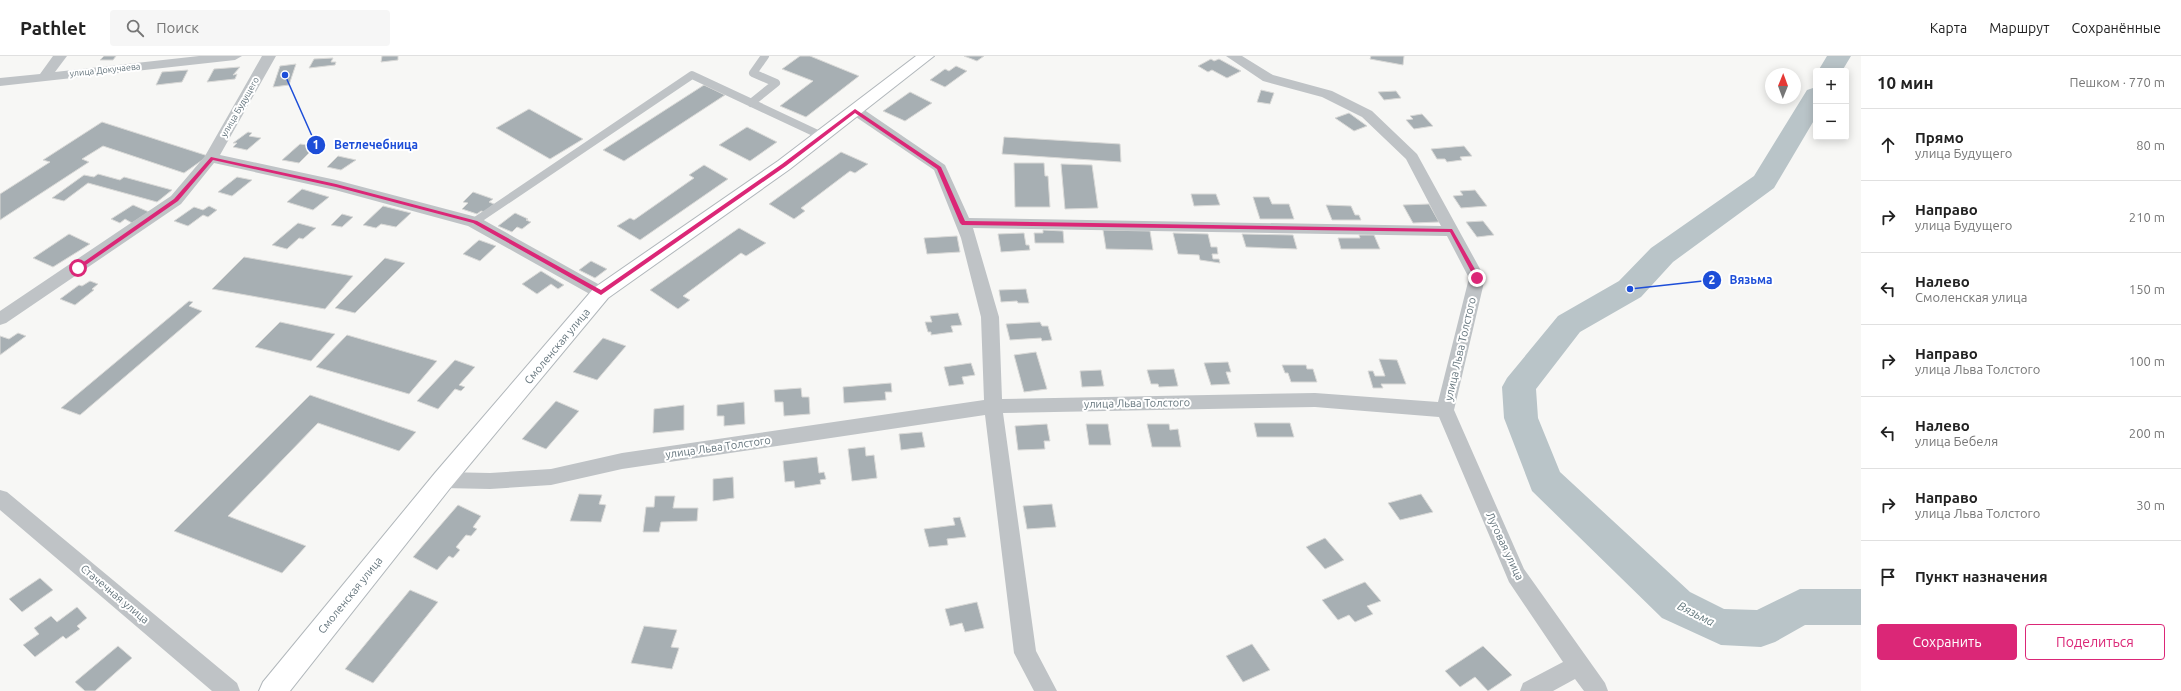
<!DOCTYPE html>
<html lang="ru">
<head>
<meta charset="utf-8">
<style>
  :root { --surface:#fff; --page:#f6f6f6; --text:#222; --muted:#767676; --line:#e0e0e0; --accent:#db2777 }
  body { margin:0; font-family:Ubuntu,sans-serif; background:var(--page); color:var(--text) }
  .controls { position:absolute; right:12px; top:12px; display:grid; overflow:hidden; border-radius:4px; box-shadow:0 2px 10px #0003 }
  .controls button { width:36px; height:36px; display:grid; place-items:center; padding:0; border:0; border-bottom:1px solid var(--line); background:var(--surface); color:var(--text); font:20px sans-serif }
  .compass { position:absolute; left:1765px; top:12px; width:36px; height:36px; border-radius:50%; background:var(--surface); box-shadow:0 2px 10px #0003; rotate:1deg }
  .stop { position:absolute; width:12px; height:12px; margin:-9px; border:3px solid #db2777; border-radius:50%; background:#fff }
  .stop.end { background:#db2777; border-color:#fff; box-shadow:0 1px 4px #0008 }
  .list { margin:0; padding:0; list-style:none }
  h2 { display:flex; justify-content:space-between; align-items:center; height:52px; margin:0; padding:0 16px; font-size:17px }
  h2 small { font-size:13px; font-weight:400; color:var(--muted) }
  .list li { display:grid; grid-template-columns:26px 1fr auto; gap:12px; align-items:center; box-sizing:border-box; height:72px; padding:0 16px; border-top:1px solid var(--line) }
  .list b { display:block; font-size:15px; white-space:nowrap }
  .list p { margin:0; font-size:13px; white-space:nowrap; color:var(--muted) }
  .list em { font-size:13px; font-style:normal; color:var(--muted) }
  .actions { display:flex; gap:8px; padding:12px 16px }
  .actions a { flex:1; padding:9px 0; border:1px solid var(--accent); border-radius:4px; text-align:center; font-size:14px; color:var(--accent) }
  .actions .main { background:var(--accent); color:#fff }
  .icon { flex:none; width:22px; height:22px; fill:none; stroke:currentColor; stroke-width:2; stroke-linecap:round; stroke-linejoin:round }
  .map { position:relative; flex:none; width:1861px; height:635px; overflow:hidden }
  header { display:flex; align-items:center; gap:24px; box-sizing:border-box; height:56px; padding:0 20px; background:var(--surface); border-bottom:1px solid var(--line) }
  header strong { font-size:19px }
  nav { display:flex; gap:22px; margin-inline-start:auto; font-size:14px }
  .search { width:280px; height:36px; background:var(--page); display:flex; align-items:center; gap:10px; box-sizing:border-box; padding:0 14px; border-radius:4px; color:var(--muted); font-size:15px }
  main { display:flex }
  aside { flex:1; background:var(--surface) }
  .map>svg:first-child { display:block }
  .lines { fill:none; stroke-linecap:round; stroke-linejoin:round }
  .river { fill:#b9c4c8; fill-rule:evenodd }
  .building { fill:#a7afb3; stroke:#d9d9d7 }
  .secondary-casing { stroke:#b1b7bb; stroke-width:2 }
  .service { stroke:#bfc3c6; stroke-width:8 }
  .minor { fill:#bfc3c6; fill-rule:evenodd }
  .secondary { fill:#fff; fill-rule:evenodd }
  .route { fill:#db2777 }
  .labels { text-anchor:middle; stroke-width:4; stroke-linejoin:round; paint-order:stroke }
  .far-street-label { font-size:9px; fill:#65757d; stroke:#fff }
  .street-label { font-size:11px; fill:#65757d; stroke:#fff }
  .water-label { font-size:12px; font-style:italic; fill:#657a7f; stroke:#fff }
  .leader { fill:none; stroke:#1d4ed8; stroke-width:1.5 }
  .callout-dot { fill:#1d4ed8; stroke:#fff; stroke-width:1.5 }
  .mark-label { font-size:12px; text-anchor:middle; font-weight:bold; fill:#fff }
  .callout-label { font-size:12px; text-anchor:middle; font-weight:bold; fill:#1d4ed8; stroke:#fff; stroke-width:4; stroke-linejoin:round; paint-order:stroke }
</style>
</head>
<body>
<header>
<strong>Pathlet</strong>
<div class="search"><svg class="icon" aria-label="search" viewBox="0 0 24 24"><circle cx="10" cy="10" r="6"/><path d="M15 15l6 6"/></svg>Поиск</div>
<nav><a>Карта</a><a>Маршрут</a><a>Сохранённые</a></nav>
</header>
<main>
<div class="map">
<svg width="1861" height="635" viewBox="0 0 1861 635">
  <rect width="100%" height="100%" fill="#f7f7f5"/>
  <g class="lines">
    <path class="river" d="M1827,0H1851L1842,15H1818Z
      M1816,31V61L1774,132L1673,206L1641,241L1580,276L1536,333L1538,362L1560,416L1690,536L1724,553L1757,554L1800,533H1861V569H1805L1775,586L1761,591L1721,589L1662,562L1532,435L1504,362L1502,331L1507,322L1558,260L1619,225L1651,192L1754,120L1807,34Z"/>
  </g>
  <path class="building" d="M104,0H116L113,4H100Z
    M382,0H398V4L381,6Z
    M800,0H810L859,20L806,61L780,50L813,25L782,13Z
    M964,0H984L977,5Z
    M1371,0H1404L1403,9L1370,3Z
    M333,2L331,6H336L335,9L309,12L314,3Z
    M1211,3L1214,5L1219,3L1241,15L1227,22L1212,14L1208,16L1198,10Z
    M296,8L289,29L273,31L280,10Z
    M956,10L967,15L945,31L930,24L945,13L949,15Z
    M240,11L233,19L237,18L235,23L207,26L214,13Z
    M188,14L182,26L156,29L162,16Z
    M704,29L725,39L624,105L603,94Z
    M1261,34L1274,37L1270,48L1257,46Z
    M1396,35L1401,42L1384,44L1378,36Z
    M910,36L932,47L905,65L883,55Z
    M529,53L583,83L550,103L496,72Z
    M1349,57L1367,70L1354,75L1335,62Z
    M1422,58L1433,70L1414,73L1406,64L1413,63L1410,60Z
    M102,66L208,100L184,117L103,90L82,103L89,106L0,164V138L50,106L43,104Z
    M747,71L777,86L750,105L719,89Z
    M248,76L252,77L249,80L261,82L247,94L233,91L237,87H233Z
    M1004,81L1120,88L1121,106L1002,98Z
    M300,88L316,90L299,107L282,104Z
    M1464,90L1472,100L1460,101L1462,104L1447,106L1445,103H1437L1431,93Z
    M841,96L868,108L855,117L850,115L817,140L801,152L805,155L794,163L769,148Z
    M338,100L356,104L341,114L327,111Z
    M1014,107H1044L1045,120H1048L1050,151H1015Z
    M1061,108L1092,109L1098,152L1065,153Z
    M704,109L728,123L640,184L617,170L630,162L634,164L694,122L689,119Z
    M98,118L120,124L124,121L172,134L157,146L88,127L64,145L52,142L84,119L94,121Z
    M237,121L252,124L232,140L218,136Z
    M302,133L329,141L313,154L287,146Z
    M1475,134L1487,150L1461,152L1453,140L1463,139L1460,135Z
    M473,136L493,143L489,146L494,148L485,156L481,155L477,158L462,153L468,147L463,146Z
    M1191,138H1216L1220,149L1194,150Z
    M1253,141H1269L1272,148H1289L1294,163H1260Z
    M1429,148L1439,166L1413,167L1403,149Z
    M133,149L149,156L132,167L125,163L120,167L111,163Z
    M1326,149L1351,150L1355,159H1359L1361,164H1332Z
    M209,150L217,154L208,161L203,159L188,170L174,165L194,151L203,154Z
    M383,150L411,157L396,171L381,168L376,172L363,169Z
    M515,157L528,163L526,164L531,166L522,173L517,171L512,176L498,170Z
    M342,158L353,161L342,171L331,169Z
    M1483,165L1494,179L1477,181L1466,166Z
    M298,167L316,172L303,183L299,182L287,193L272,189Z
    M739,172L766,187L746,200L741,197L683,240L690,244L678,253L650,234Z
    M1043,174L1063,175L1064,187H1035L1034,177H1043Z
    M1103,174L1150,175L1153,194L1106,193Z
    M1024,177L1026,189H1029L1030,194L1001,196L998,178Z
    M1173,177L1208,178L1211,191H1217L1218,198H1212L1213,203H1219L1220,207L1200,204L1199,199L1178,198Z
    M69,178L90,188L53,211L33,202Z
    M1242,178L1293,179L1297,193L1246,191Z
    M1359,179H1374L1380,193H1341L1338,182H1360Z
    M957,180L960,196L927,198L924,182Z
    M479,184L496,190L480,205L463,198Z
    M244,201L353,220L325,253L212,233Z
    M385,202L405,207L355,257L335,252Z
    M591,205L607,213L595,222L579,214Z
    M541,215L564,229L558,233L551,228L537,238L522,228Z
    M90,225L98,228L92,233L94,234L75,249L60,243L79,229L82,230Z
    M1026,233L1029,247H1018L1017,245L1001,246L999,234Z
    M189,245L193,246L189,250L202,255L80,359L61,352Z
    M958,257L962,269L951,270L953,276L931,279V276H928L925,266H932L930,260Z
    M280,266L335,278L311,305L255,291Z
    M1040,266L1042,270H1048L1052,284L1042,285L1041,282L1010,284L1006,268Z
    M18,277L26,280L0,299V280L9,283Z
    M347,279L437,305L409,338L316,311Z
    M603,282L626,290L597,324L573,316Z
    M1036,296L1047,333L1024,336L1014,299Z
    M1379,303L1397,304L1406,328H1381L1383,332H1373L1368,315H1373L1375,320H1385Z
    M455,304L475,311L459,329L465,331L461,335L455,333L438,353L417,345Z
    M1228,306L1231,316H1226L1230,328L1211,329L1204,307Z
    M971,307L975,319L962,321L964,328L949,330L944,311Z
    M1282,309H1306L1307,313H1313L1317,326H1291L1288,317H1285Z
    M1174,313L1178,330L1159,331L1158,328H1151L1147,314Z
    M1101,314L1104,330L1082,331L1080,315Z
    M891,327L892,336H885L886,344L844,347L843,331Z
    M801,332L802,341H809L810,358L784,360L783,346H775L774,334Z
    M310,339L416,376L399,395L318,367L228,460L306,490L282,517L174,475Z
    M556,345L579,355L546,393L522,383Z
    M744,346L745,368L724,370V360H717V349Z
    M684,349V374L653,377L654,353Z
    M1254,367H1290L1294,381H1257Z
    M1047,368L1050,385H1044L1045,393L1018,394L1015,370Z
    M1086,368H1108L1111,389H1089Z
    M1147,368H1169L1170,374L1178,373L1181,391H1152Z
    M922,376L925,391L901,394L899,378Z
    M865,391L866,400L874,399L877,422L852,425L848,393Z
    M817,401L819,417L824,416L826,423L820,424L821,428L795,432L794,425L785,426L783,405Z
    M733,421L734,442L713,445V423Z
    M579,438L602,439L599,448L606,449L601,466L570,465Z
    M1421,438L1433,456L1400,464L1388,447Z
    M655,440H675L673,452H698L697,465L661,466L659,476H643L646,451H654Z
    M1052,448L1056,471L1027,473L1023,450Z
    M458,449L481,460L473,471L477,473L471,480L466,479L456,491L460,494L453,502L449,500L437,514L413,501Z
    M960,461L966,481L947,483L948,489L929,491L924,473L955,469L953,462Z
    M1325,482L1344,504L1325,513L1306,491Z
    M40,522L53,534L22,556L9,543Z
    M1365,526L1381,545L1367,550L1373,558L1355,566L1349,559L1338,564L1322,544Z
    M410,534L438,546L373,627L345,613Z
    M977,546L984,572L965,576L962,567L950,570L945,553Z
    M77,551L87,562L77,570L80,573L66,583L63,580L35,601L23,589L39,578L34,572L51,560L57,566Z
    M644,570L677,574L671,591L679,592L672,613L631,607Z
    M1252,588L1270,614L1243,626L1226,600Z
    M118,590L132,602L95,635H85L75,626Z
    M1483,590L1512,619L1488,635L1475,621L1460,631L1445,615Z"/>
  <g class="lines">
    <defs>
      <path id="secondary" d="M916,0H934L790,113L608,242L451,431L290,635H259L263,626L435,417L594,232L778,105Z"/>
    </defs>
    <use href="#secondary" class="secondary-casing"/>
    <path class="service" d="M751,47L776,27L753,17L765,0
      M474,166L692,19L822,80"/>
    <path class="minor" d="M53,0H67L55,16L199,0H242L235,4L0,30V22L40,18Z
      M262,0H276L220,99L336,124L480,162L607,233L609,237L607,241L601,243L595,241L468,170L335,134L214,107L181,148L6,267L0,269V255L171,140L205,100Z
      M1226,0H1242L1273,19L1332,35L1372,55L1417,98L1485,222L1454,354L1524,513L1605,627L1608,635H1584L1575,623L1553,635H1520L1523,627L1563,606L1509,526L1439,361L1315,351L1003,357L1036,595L1057,635H1034L1014,597L985,359L622,413L551,429L490,433L443,432L436,430L433,424L436,418L443,416L490,417L551,413L622,397L984,344L981,261L961,182L934,114L850,57L848,54L850,51H860L945,109L969,162L1441,170L1406,103L1362,61L1322,41L1263,25ZM973,172L1447,180L1469,222L1438,346L1315,337L1002,343L999,261Z
      M0,434L7,436L237,627L240,635H212L0,454Z"/>
    <use href="#secondary" class="secondary"/>
  </g>
  <path class="route" d="M855,53L941,111L965,165L1452,173L1480,222L1475,223L1450,176L962,169L960,167L937,113L855,57L786,110L601,239L473,167L336,131L213,104L178,145L80,213L75,212L174,143L211,101L336,128L477,165L601,234L782,108Z"/>
  <g class="labels">
    <g class="far-street-label">
      <text transform="translate(105 14) rotate(-6)" y="3">улица Докучаева</text>
      <text transform="translate(240 51) rotate(-60)" y="3">улица Будущего</text>
    </g>
    <g class="street-label">
      <text transform="translate(557 290) rotate(-50)" y="4">Смоленская улица</text>
      <text transform="translate(1460 293) rotate(-77)" y="4">улица Льва Толстого</text>
      <text transform="translate(1137 347) rotate(-1)" y="4">улица Льва Толстого</text>
      <text transform="translate(718 391) rotate(-8)" y="4">улица Льва Толстого</text>
      <text transform="translate(1505 490) rotate(65)" y="4">Луговая улица</text>
      <text transform="translate(115 538) rotate(40)" y="4">Стачечная улица</text>
      <text transform="translate(350 539) rotate(-51)" y="4">Смоленская улица</text>
    </g>
    <g class="water-label">
      <text transform="translate(1696 558) rotate(27)" y="4">Вязьма</text>
    </g>
  </g>
  <path class="leader" d="M285 19L316 89M1630 233L1712 224"/>
  <g class="callout-dot">
    <circle cx="285" cy="19" r="4"/>
    <circle cx="1630" cy="233" r="4"/>
    <circle cx="316" cy="89" r="10"/>
    <circle cx="1712" cy="224" r="10"/>
  </g>
  <g class="mark-label">
    <text x="316" y="93">1</text>
    <text x="1712" y="228">2</text>
  </g>
  <g class="callout-label">
    <text x="376" y="93">Ветлечебница</text>
    <text x="1751" y="228">Вязьма</text>
  </g>
</svg>
<div class="controls">
<button>+</button>
<button>−</button>
</div>
<svg class="compass" viewBox="-18 -18 36 36"><path d="M0-13l5 13h-10z" fill="#e53935"/><path d="M0 13l5-13h-10z" fill="#767676"/></svg>
<div class="stop" style="left:78px;top:212px"></div>
<div class="stop end" style="left:1477px;top:222px"></div>
</div>
<aside>
<h2>10 мин<small>Пешком · 770 m</small></h2>
<ul class="list">
<li><svg class="icon" aria-label="ahead" viewBox="0 0 24 24"><path d="M12 20V5M6 11l6-6 6 6"/></svg><div><b>Прямо</b><p>улица Будущего</p></div><em>80 m</em></li>
<li><svg class="icon" aria-label="right" viewBox="0 0 24 24"><path d="M7 20v-9h11M14 6l5 5-5 5"/></svg><div><b>Направо</b><p>улица Будущего</p></div><em>210 m</em></li>
<li><svg class="icon" aria-label="left" viewBox="0 0 24 24"><path d="M17 20v-9H6M10 6l-5 5 5 5"/></svg><div><b>Налево</b><p>Смоленская улица</p></div><em>150 m</em></li>
<li><svg class="icon" aria-label="right" viewBox="0 0 24 24"><path d="M7 20v-9h11M14 6l5 5-5 5"/></svg><div><b>Направо</b><p>улица Льва Толстого</p></div><em>100 m</em></li>
<li><svg class="icon" aria-label="left" viewBox="0 0 24 24"><path d="M17 20v-9H6M10 6l-5 5 5 5"/></svg><div><b>Налево</b><p>улица Бебеля</p></div><em>200 m</em></li>
<li><svg class="icon" aria-label="right" viewBox="0 0 24 24"><path d="M7 20v-9h11M14 6l5 5-5 5"/></svg><div><b>Направо</b><p>улица Льва Толстого</p></div><em>30 m</em></li>
<li><svg class="icon" aria-label="arrive" viewBox="0 0 24 24"><path d="M6 21V4h12l-3 4 3 4H6"/></svg><div><b>Пункт назначения</b></div></li>
</ul>
<div class="actions"><a class="main">Сохранить</a><a>Поделиться</a></div>
</aside>
</main>
</body>
</html>
